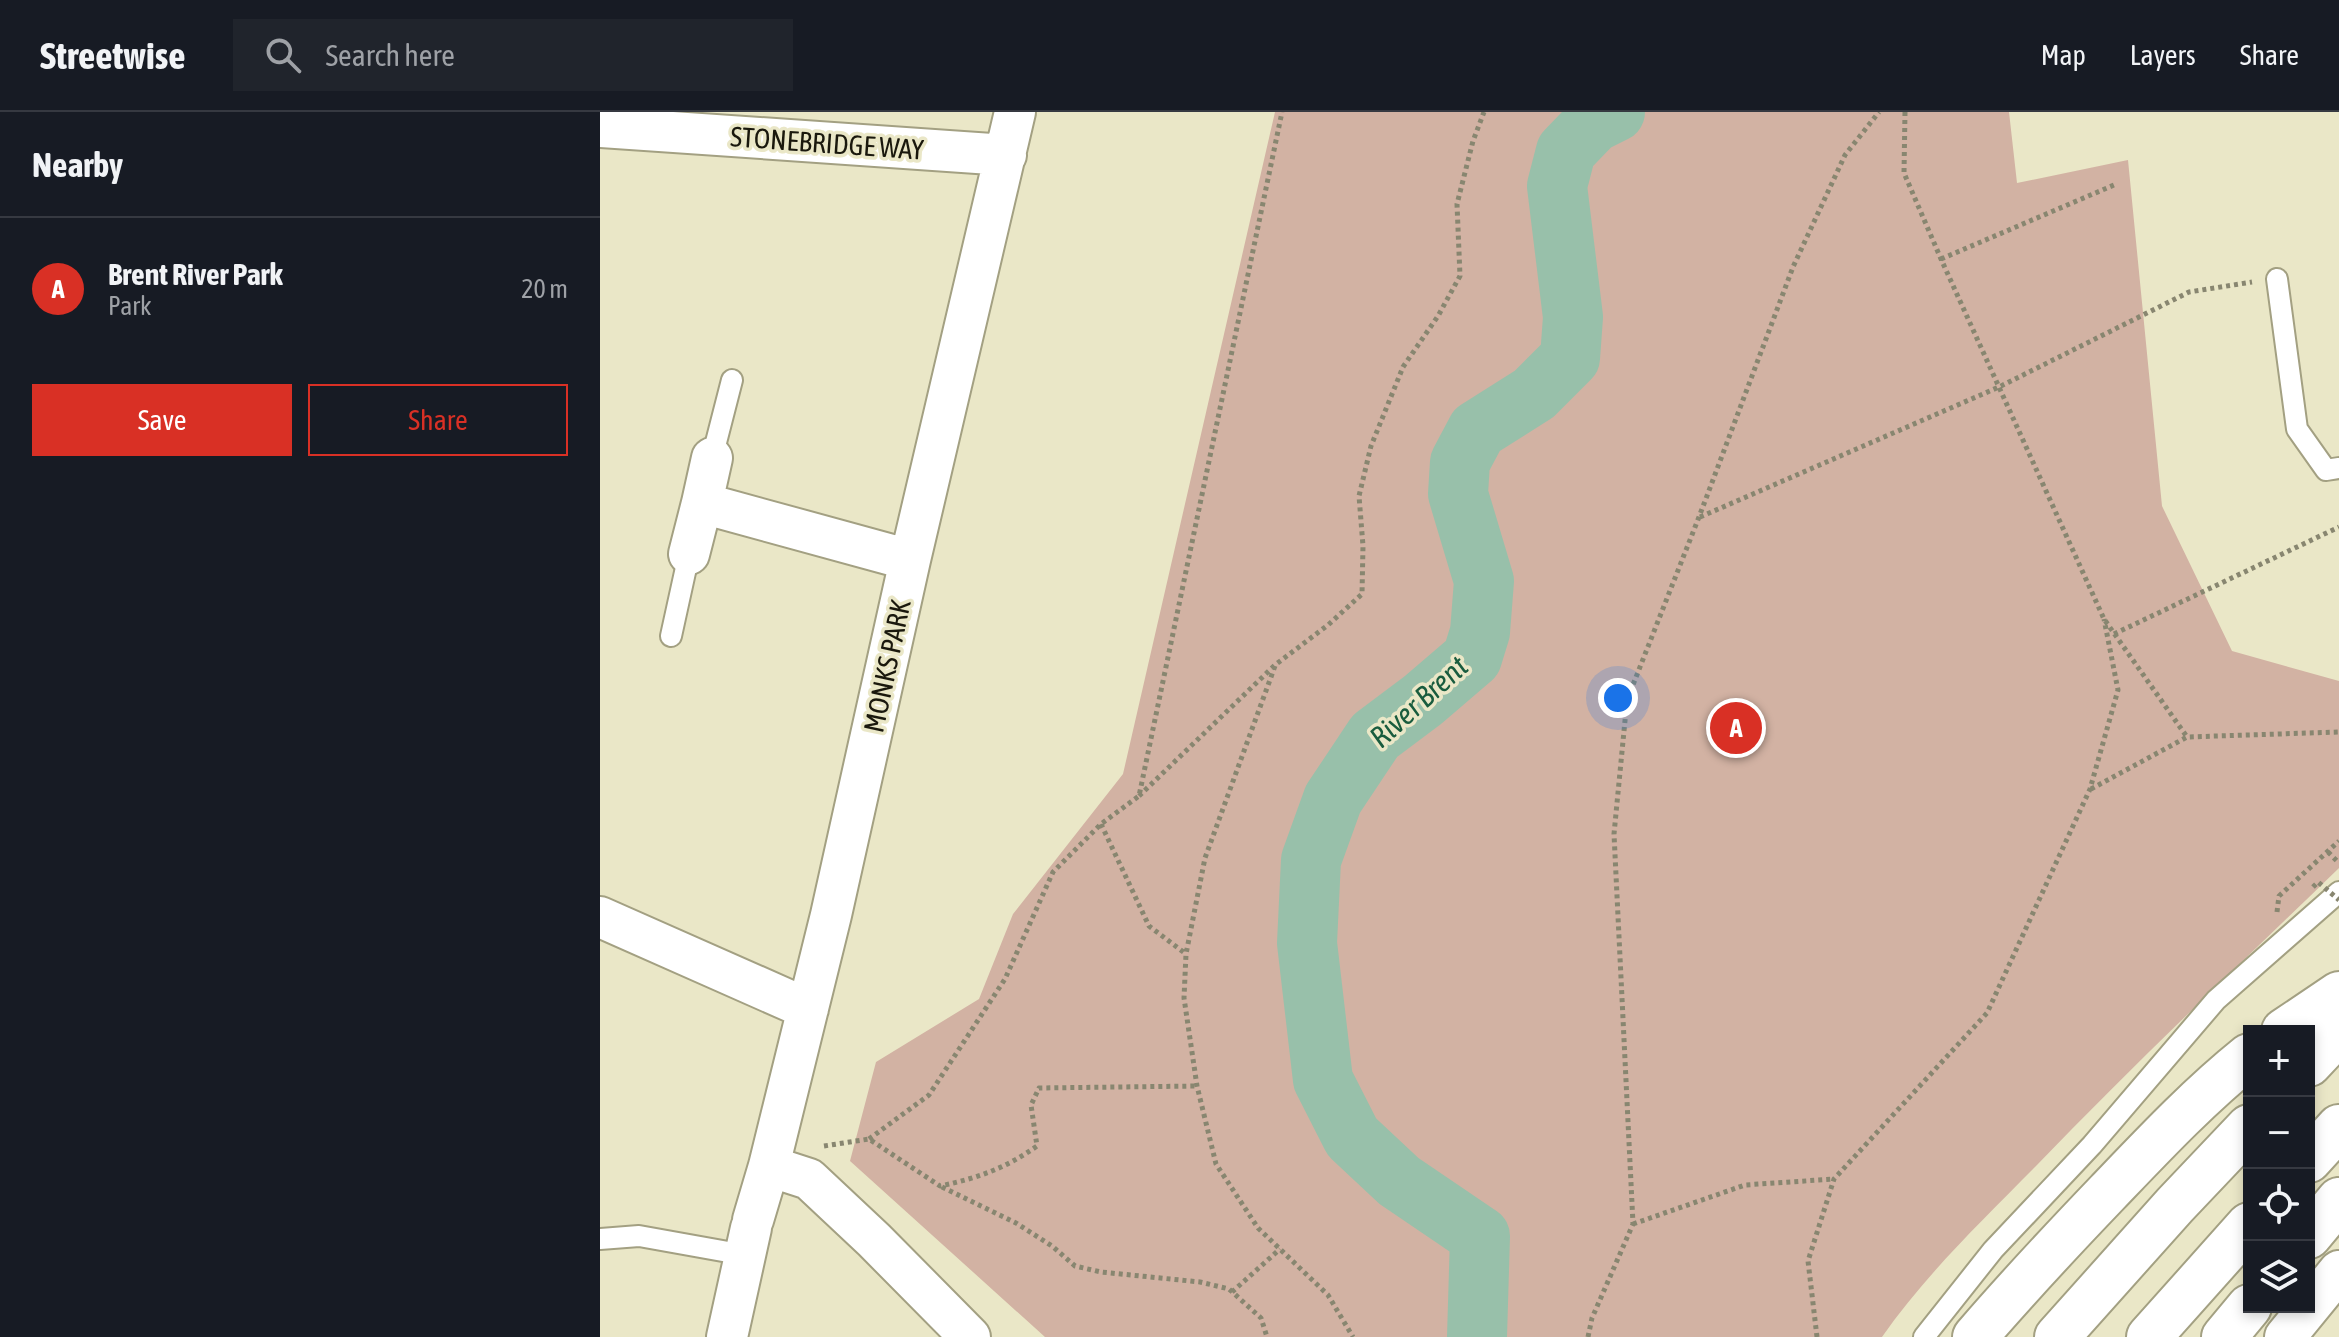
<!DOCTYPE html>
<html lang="en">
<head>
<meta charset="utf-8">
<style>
  :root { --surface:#171b24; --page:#20242c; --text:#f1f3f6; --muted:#9ea1a6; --line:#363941; --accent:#d93025 }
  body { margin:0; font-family:"Asap Condensed",sans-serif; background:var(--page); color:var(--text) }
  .controls { position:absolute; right:24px; bottom:24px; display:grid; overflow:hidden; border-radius:0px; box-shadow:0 4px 12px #0003 }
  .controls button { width:72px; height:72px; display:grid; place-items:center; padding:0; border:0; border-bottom:2px solid var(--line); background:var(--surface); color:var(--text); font:40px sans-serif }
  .you { position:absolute; left:1018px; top:586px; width:28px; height:28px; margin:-20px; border:6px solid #fff; border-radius:50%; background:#1a73e8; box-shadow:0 0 0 12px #1a73e833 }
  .badge { display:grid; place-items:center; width:52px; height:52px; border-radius:50%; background:var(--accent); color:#fff; font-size:26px; font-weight:700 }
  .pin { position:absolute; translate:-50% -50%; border:4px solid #fff; box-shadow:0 2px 8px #0006 }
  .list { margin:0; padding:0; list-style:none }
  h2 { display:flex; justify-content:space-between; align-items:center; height:104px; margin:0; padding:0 32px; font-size:34px }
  h2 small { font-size:26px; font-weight:400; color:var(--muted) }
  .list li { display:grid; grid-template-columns:52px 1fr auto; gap:24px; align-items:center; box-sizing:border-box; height:144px; padding:0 32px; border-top:2px solid var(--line) }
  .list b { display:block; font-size:30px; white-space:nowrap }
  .list p { margin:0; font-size:26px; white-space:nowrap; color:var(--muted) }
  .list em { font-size:26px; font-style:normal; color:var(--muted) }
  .actions { display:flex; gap:16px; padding:24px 32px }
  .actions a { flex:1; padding:18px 0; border:2px solid var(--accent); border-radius:0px; text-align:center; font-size:28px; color:var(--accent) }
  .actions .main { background:var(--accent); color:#fff }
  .icon { flex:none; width:44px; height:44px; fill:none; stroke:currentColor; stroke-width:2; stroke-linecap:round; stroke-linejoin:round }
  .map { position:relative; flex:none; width:1739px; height:1225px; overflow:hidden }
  header { display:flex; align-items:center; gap:48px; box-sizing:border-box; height:112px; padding:0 40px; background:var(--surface); border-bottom:2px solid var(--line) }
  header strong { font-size:38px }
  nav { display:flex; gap:44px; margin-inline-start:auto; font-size:28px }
  .search { width:560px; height:72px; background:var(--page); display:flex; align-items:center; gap:20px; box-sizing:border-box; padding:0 28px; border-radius:0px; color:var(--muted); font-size:30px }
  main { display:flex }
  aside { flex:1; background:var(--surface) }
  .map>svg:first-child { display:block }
  .green { fill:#d2b2a3 }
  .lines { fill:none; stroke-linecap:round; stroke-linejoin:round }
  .river { stroke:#98c0aa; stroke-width:60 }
  .service-casing { stroke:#a3a082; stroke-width:24 }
  .minor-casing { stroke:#a3a082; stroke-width:44 }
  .trunk-casing { stroke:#a3a082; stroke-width:48 }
  .path { stroke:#888670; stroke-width:5; stroke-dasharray:4 4; stroke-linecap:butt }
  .service { stroke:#fff; stroke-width:20 }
  .minor { stroke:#fff; stroke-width:40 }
  .trunk { stroke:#fff; stroke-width:44 }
  .path-bridge { stroke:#888670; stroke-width:5; stroke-dasharray:4 4; stroke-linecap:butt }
  .labels { text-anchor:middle; stroke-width:7; stroke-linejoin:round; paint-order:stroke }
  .street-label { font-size:28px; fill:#1a180d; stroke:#eae7c7 }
  .water-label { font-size:30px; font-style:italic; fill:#195c3e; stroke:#eae7c7 }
</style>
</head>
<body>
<header>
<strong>Streetwise</strong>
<div class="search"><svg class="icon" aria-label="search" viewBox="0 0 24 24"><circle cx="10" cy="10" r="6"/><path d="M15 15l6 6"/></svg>Search here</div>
<nav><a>Map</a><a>Layers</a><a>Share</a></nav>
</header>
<main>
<aside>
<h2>Nearby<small></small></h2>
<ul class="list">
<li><span class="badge">A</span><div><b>Brent River Park</b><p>Park</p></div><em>20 m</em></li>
</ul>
<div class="actions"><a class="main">Save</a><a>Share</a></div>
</aside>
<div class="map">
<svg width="1739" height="1225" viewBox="0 0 1739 1225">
  <rect width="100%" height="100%" fill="#eae7c7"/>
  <path class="green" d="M675,0H1409L1417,71L1528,48L1562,394L1632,539L1739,569V756C1637,855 1534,952 1436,1054C1382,1109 1326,1162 1282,1225H445L250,1049L276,950L379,887L413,802L523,662Z"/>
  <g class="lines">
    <path class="river" d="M877,1225L880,1124L799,1069L752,1025L723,968L707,831L711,748L733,687L775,624L823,588L872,546L880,520L884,469L858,382L860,350L877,318L934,282L970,246L973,205L957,74L966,39L993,11L1015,0"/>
    <defs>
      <path id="service" d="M1677,167L1697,317L1726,358L1739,356
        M112,346L132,268
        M71,524L89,442
        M0,1127L39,1124L145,1143
        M1324,1225L1393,1138L1492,1033L1616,888L1739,780"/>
      <path id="minor" d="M0,15L406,43
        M112,346L102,391L310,448
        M89,442L102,391
        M0,805L208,897
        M169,1054L209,1067L274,1128L370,1225
        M153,1108L169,1054L231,803L310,448L415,0
        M127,1225L151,1116
        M1685,1225L1739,1159"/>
      <path id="trunk" d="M1684,919L1739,882
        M1709,952L1739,920
        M1709,1048L1739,1015
        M1709,1124L1739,1088
        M1375,1225C1418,1175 1462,1128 1508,1080C1553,1033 1598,985 1649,944
        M1457,1225L1575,1093L1649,1015
        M1549,1225L1649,1113
        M1624,1225L1649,1195"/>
    </defs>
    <use href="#service" class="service-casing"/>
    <use href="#minor" class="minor-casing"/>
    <use href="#trunk" class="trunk-casing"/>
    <path class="path" d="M1305,0L1304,61L1341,147L1504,507L1587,625
      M1341,147L1514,73
      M1100,405L1399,275L1589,180L1652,170
      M1514,522L1739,415
      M675,554L605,746L586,842L584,886L597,974L616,1052L658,1116L728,1183L753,1225
      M1491,677L1587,625L1739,620
      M539,684L675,553L728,513L762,482L763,434L759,384L771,334L803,255L838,204L860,164L857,92L873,29L884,0
      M501,712L549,814L586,842
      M1728,740L1739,751
      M1677,800L1679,784L1739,729
      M269,1027L329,983L405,867L453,760L501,712L539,684L682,0
      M224,1034L269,1027L340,1074C378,1066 406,1056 437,1034L431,993L439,976L597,974
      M342,1075L416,1111L452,1134L475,1154L501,1160L600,1170L629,1177L661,1206L667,1225
      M1033,1112L1145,1073L1234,1067
      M632,1180L680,1137
      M988,1225L992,1206L1033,1112L1014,722L1027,588L1099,405L1193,155L1245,43L1279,0
      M1217,1225L1208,1149L1234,1067L1387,901L1490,677L1518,578L1504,507"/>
    <use href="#service" class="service"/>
    <use href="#minor" class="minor"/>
    <use href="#trunk" class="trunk"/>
    <path class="path-bridge" d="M1713,775L1718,770L1739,788"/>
  </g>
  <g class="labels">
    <g class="street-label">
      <text transform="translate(227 31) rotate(4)" y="10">STONEBRIDGE WAY</text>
      <text transform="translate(287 554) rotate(-78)" y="10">MONKS PARK</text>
    </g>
    <g class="water-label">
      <text transform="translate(819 590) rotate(-42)" y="10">River Brent</text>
    </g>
  </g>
</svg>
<div class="controls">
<button>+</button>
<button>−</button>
<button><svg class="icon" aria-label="locate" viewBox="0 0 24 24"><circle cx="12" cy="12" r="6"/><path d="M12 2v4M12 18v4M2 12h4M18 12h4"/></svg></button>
<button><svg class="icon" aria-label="layers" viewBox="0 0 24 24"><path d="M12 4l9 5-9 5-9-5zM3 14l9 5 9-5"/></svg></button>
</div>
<div class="you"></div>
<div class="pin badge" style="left:1136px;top:616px">A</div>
</div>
</main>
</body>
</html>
